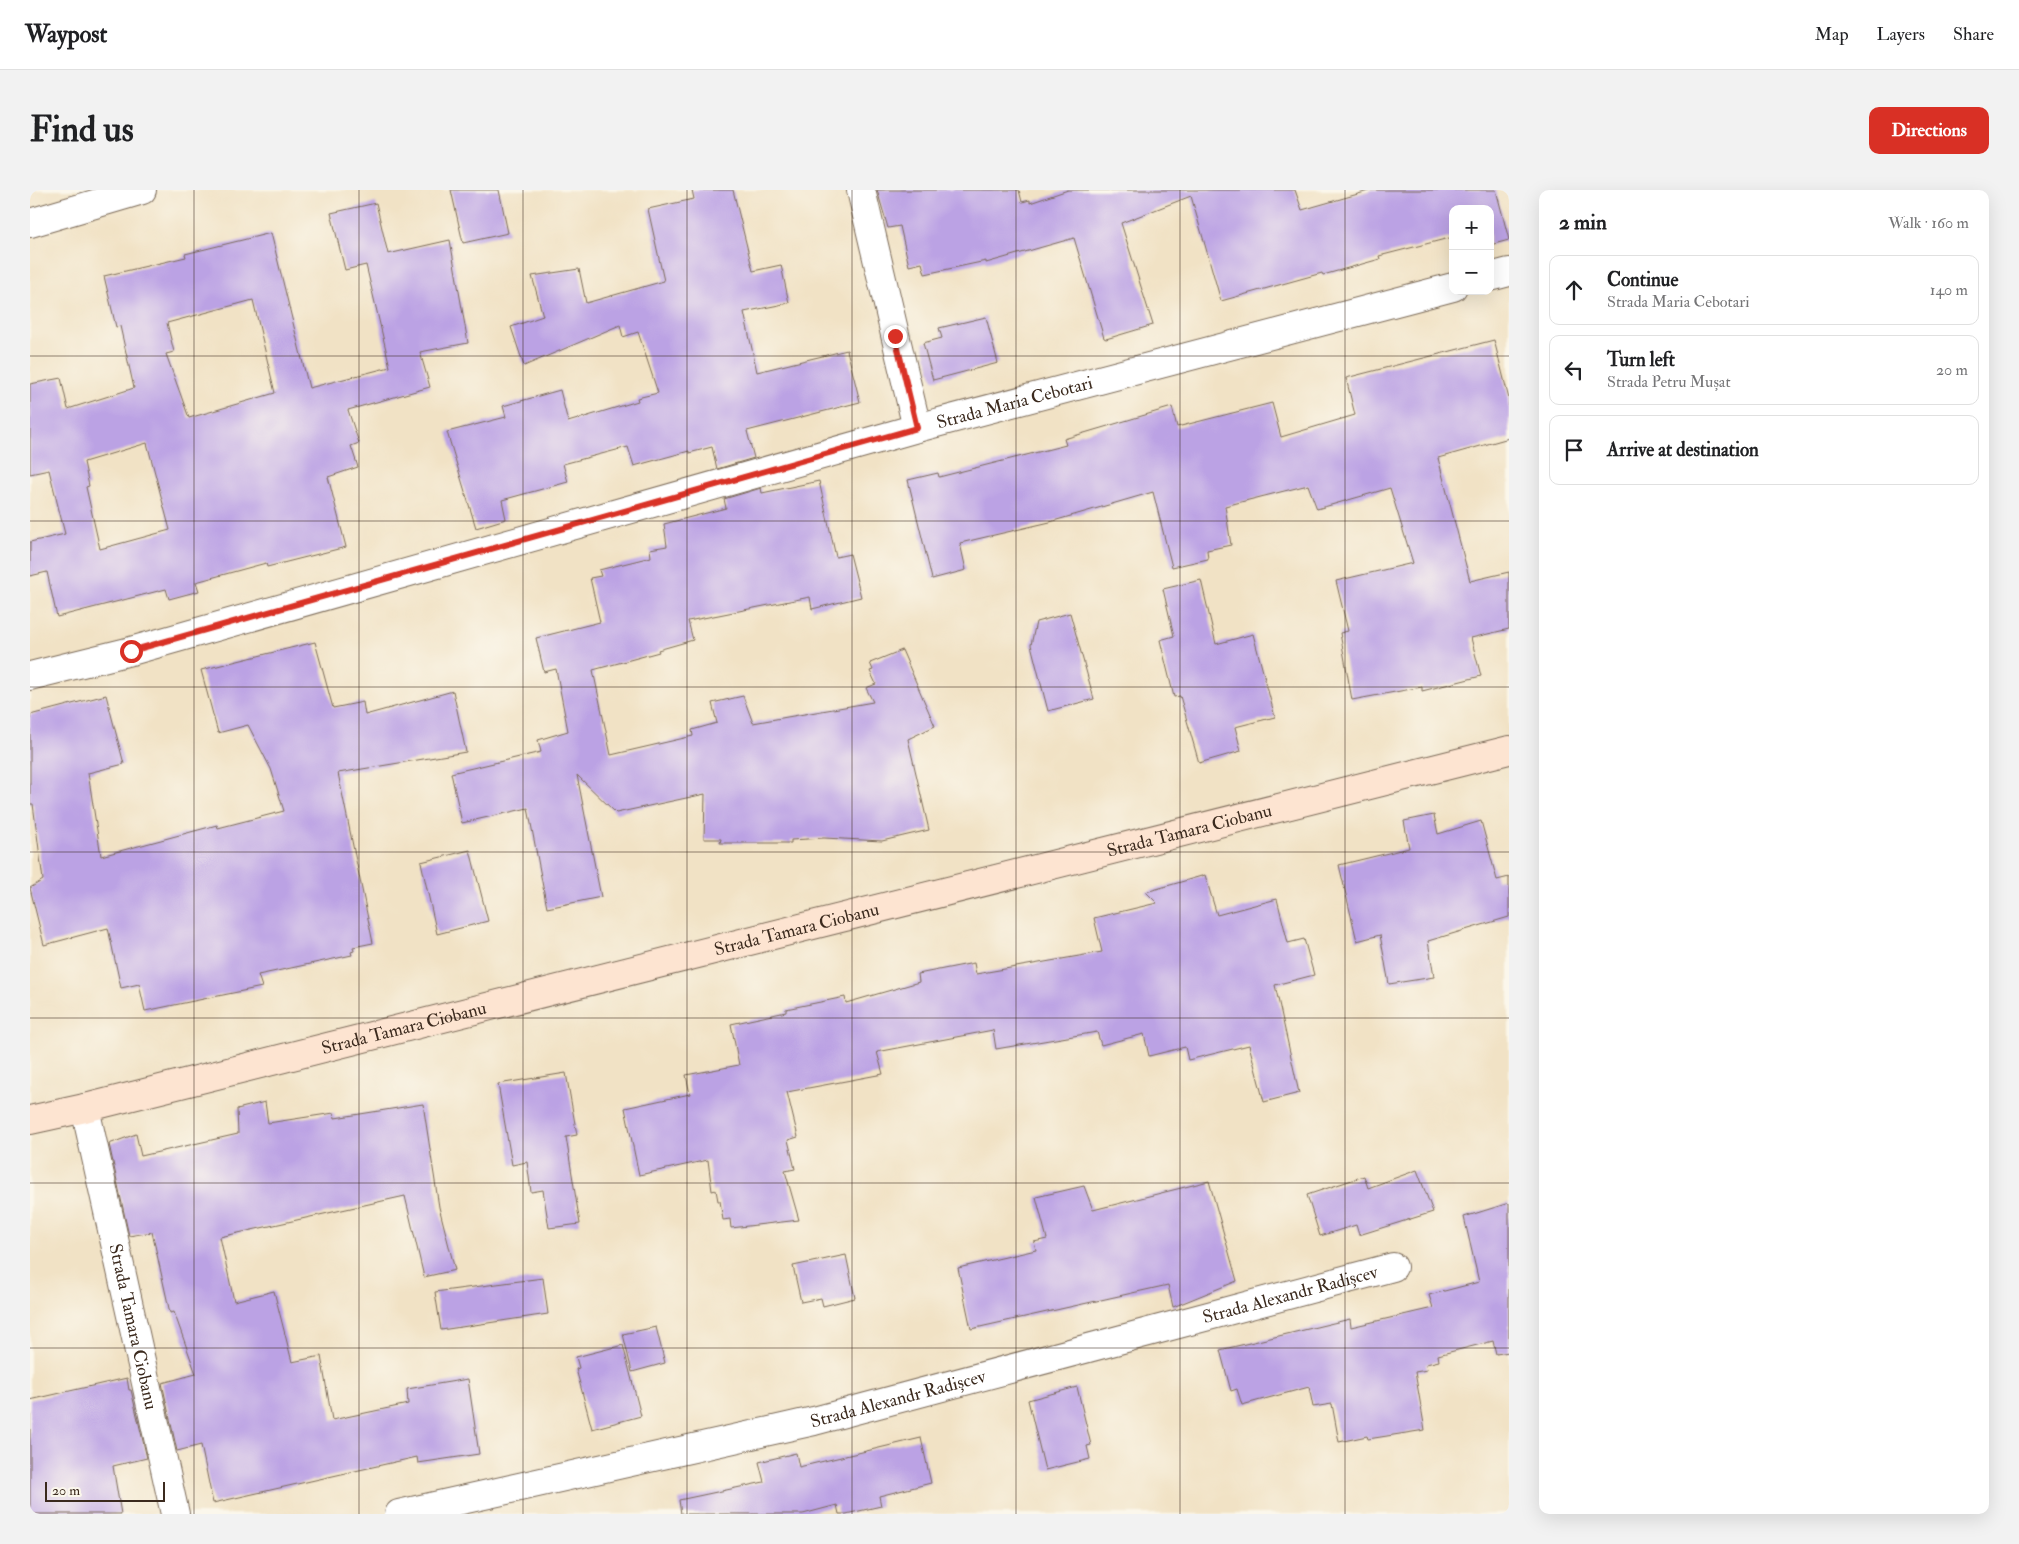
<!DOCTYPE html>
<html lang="en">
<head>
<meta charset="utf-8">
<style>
  :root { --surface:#fff; --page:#f2f2f2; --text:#202124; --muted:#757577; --line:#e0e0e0; --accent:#d93025 }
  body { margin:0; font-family:"IM FELL Double Pica",serif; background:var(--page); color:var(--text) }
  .controls { position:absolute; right:15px; top:15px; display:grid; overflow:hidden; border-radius:10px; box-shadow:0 5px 20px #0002 }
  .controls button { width:45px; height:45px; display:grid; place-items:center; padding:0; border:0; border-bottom:1px solid var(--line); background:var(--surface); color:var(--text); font:25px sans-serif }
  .scale { position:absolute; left:15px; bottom:12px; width:120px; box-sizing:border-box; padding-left:5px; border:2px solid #3b2a1e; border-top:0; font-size:14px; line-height:18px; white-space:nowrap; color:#3b2a1e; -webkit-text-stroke:4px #fbf7ec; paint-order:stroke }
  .stop { position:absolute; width:15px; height:15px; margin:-11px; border:4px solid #d93025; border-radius:50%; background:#fff }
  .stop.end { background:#d93025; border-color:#fff; box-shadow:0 1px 5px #0008 }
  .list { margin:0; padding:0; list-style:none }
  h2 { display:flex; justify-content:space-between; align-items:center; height:65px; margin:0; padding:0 20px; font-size:21px }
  h2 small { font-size:16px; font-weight:400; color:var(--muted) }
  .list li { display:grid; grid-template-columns:32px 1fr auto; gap:15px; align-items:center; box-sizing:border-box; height:70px; margin:0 10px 10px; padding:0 10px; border:1px solid var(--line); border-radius:10px }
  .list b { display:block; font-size:19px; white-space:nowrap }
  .list p { margin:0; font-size:16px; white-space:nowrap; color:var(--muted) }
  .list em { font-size:16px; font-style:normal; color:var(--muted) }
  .icon { flex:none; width:28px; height:28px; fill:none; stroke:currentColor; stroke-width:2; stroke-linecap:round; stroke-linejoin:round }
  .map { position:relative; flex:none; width:1479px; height:1324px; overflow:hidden; border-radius:10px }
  header { display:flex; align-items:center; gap:30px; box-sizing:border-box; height:70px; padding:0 25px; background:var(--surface); border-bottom:1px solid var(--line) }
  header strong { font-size:24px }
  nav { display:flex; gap:28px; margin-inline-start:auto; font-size:18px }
  .intro { display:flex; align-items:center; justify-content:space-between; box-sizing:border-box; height:120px; padding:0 30px }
  h1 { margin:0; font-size:35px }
  .button { padding:12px 22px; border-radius:10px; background:var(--accent); color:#fff; font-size:18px; font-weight:700 }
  main { display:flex; gap:30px; padding:0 30px }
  aside { flex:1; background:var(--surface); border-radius:10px; box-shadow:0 5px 20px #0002 }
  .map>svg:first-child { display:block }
  .building { fill:#bba2e4; fill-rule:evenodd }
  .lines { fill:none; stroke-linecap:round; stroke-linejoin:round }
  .street-casing { stroke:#7b6a58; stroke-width:30 }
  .secondary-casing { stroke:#7b6a58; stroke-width:30 }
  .street { stroke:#fff; stroke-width:28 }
  .secondary { stroke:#fde4d1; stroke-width:28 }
  .route { stroke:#d93025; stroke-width:6 }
  .grid { fill:none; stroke:#3b2a1e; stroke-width:1; stroke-opacity:0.55 }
  .labels { text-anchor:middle; stroke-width:5; stroke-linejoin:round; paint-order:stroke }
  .street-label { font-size:18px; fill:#3b2a1e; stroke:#fbf7ec }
</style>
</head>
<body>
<header>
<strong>Waypost</strong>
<nav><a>Map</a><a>Layers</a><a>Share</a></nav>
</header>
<div class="intro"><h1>Find us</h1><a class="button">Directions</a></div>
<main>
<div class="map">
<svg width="1479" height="1324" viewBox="0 0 1479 1324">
  <rect width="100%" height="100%" fill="#fbf7ec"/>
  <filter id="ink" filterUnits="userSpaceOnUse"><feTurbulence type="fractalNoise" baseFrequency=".02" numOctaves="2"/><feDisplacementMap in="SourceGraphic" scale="10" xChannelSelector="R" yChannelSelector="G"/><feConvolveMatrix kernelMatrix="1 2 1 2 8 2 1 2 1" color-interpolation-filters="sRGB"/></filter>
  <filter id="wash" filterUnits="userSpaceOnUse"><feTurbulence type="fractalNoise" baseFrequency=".0096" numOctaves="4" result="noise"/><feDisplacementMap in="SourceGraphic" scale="20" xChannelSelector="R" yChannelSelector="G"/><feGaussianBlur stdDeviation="1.12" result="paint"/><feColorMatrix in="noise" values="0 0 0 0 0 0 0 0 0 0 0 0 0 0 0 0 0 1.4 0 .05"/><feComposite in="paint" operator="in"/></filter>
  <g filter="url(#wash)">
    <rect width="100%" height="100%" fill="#f1e2c5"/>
    <g id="blocks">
      <path class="building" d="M421,0H469L478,43L433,53Z
        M662,0H703L723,81L751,75L759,113L714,122L727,182L817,160L830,212L717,241L724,268L687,279L682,257L659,263V261L604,276L598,257L533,274L538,292L472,310L476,329L446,338L417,242L476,227L473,216L530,200L538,232L608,211L607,208L628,203L608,142L593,147L590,135L494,176L481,137L513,126L502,86L549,79L556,113L634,91L618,19L664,9Z
        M847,0H989L992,12L1000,10V13L1038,0H1265L1272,20L1342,0H1466L1479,50L1460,55V19H1423V47L1349,66L1350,69L1293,85L1292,83L1191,111L1161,6L1091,33L1123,135L1076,149L1074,148L1044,48L956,73V71L895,84L892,73L879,76L870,36L858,38Z
        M346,13L358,64L420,50L438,153L390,162L400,197L318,220L329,253L321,256L328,277L298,287L316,357L237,377L236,373L166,392L169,401L139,409L136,399L27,427L17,382L0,386V352L35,344L19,280L0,284V194L31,188L38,219L104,198L90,136L86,137L74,86L156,67L155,64L241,43L279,198L360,177L336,75L315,80L301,23ZM223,110L245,203L159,228L136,164L144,162L137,133ZM117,253L140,340L70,359L56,297L59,296L54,272Z
        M956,127L968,173L903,190L893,153L912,148L909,138Z
        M1464,150L1479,209V248L1408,268L1440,391L1479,382V439L1441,448L1451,486L1392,501V497L1322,510L1310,443L1318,441L1306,391L1383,373L1360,298L1287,319L1278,295L1195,316L1201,355L1177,360L1178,369L1142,377L1123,302L1020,332L930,353L936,380L902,389L878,290L908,283L909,287L1036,255L1034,249L1142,217L1147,237L1242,213L1251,247L1325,225L1316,188Z
        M789,291L806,367L820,364L831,407L782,419L780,407L658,431L663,450L628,460L629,462L563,480L581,565L663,546L662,540L687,533L682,513L713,506L723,533L843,512L836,498L846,494L840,481L843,480L840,473L872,460L905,536L878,549L899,640L852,651L794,648L761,650V653H690L691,649H674L675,604L586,623L547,585L571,707L517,718L498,618L432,633L421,583L511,562L508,550L538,541L526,479L514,482L506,448L570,432L560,388L571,386L569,380L621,367L620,359L637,356L634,334L696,318L694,309L731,298L732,303Z
        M1171,390L1186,454L1223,444L1245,527L1205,537L1211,561L1169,573L1150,506L1144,507L1130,450L1144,446L1133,399Z
        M1040,423L1064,509L1018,521L1001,455L1006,432Z
        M285,452L303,518L333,512L335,525L423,501L436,562L308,583L343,753L323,757L324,761L321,762L322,765L228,785L232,797L115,821L109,794L91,798L78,738L14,755L0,698L13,690L3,614H0V525L76,505L94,574L58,583L71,666L187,635L188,638L254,621L241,579L218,535L188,543L171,480Z
        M1404,625L1408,644L1451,631L1467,690L1479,687V727L1398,751L1404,787L1359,794L1350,745L1327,751L1309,675L1379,658L1374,631Z
        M440,660L458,731L407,744L391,672Z
        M1175,685L1187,725L1247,709L1258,753L1274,749L1284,785L1245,795L1269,903L1234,912L1219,855L1158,870L1155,857L1119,866L1114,844L1071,855L1067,842L966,859L963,840L847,862L853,884L757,902L768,947L758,950L765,979L755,981L769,1030L701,1038L700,1029L693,1030L690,1011H688L686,1000L682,1001L678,970L609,985L595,918L660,904L656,885L709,875L701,834L756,822V819L815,807L816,813L889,792L888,784L944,773L946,784L1072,762L1064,728L1127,713L1116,702Z
        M536,883L547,945L536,947L550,1034L519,1038L513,1000L501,1002L497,972L482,975L468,894Z
        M235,912L238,933L304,923L305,928L393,914L409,1017L425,1080L394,1087L375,1006L190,1047L204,1111L244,1101L262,1172L291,1166L302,1230L378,1214L377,1199L438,1189L449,1264L388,1273L387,1267L183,1313L171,1255L147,1261L132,1193L166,1184L144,1122L140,1123L122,1042L99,1046L79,954L106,944L111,966L208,944L207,919Z
        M1387,980L1403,1022L1329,1045L1326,1035L1290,1046L1277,1005L1334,986L1338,998Z
        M1179,991L1207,1091L1143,1117L1138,1095L941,1139L928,1078L1006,1060L1004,1052L1017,1049L1006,1007L1054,996L1063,1020Z
        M1479,1013V1162L1466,1164L1463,1151L1408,1165L1409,1171L1396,1174L1397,1180L1385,1182L1395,1240L1338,1249L1337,1246L1309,1252L1302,1214L1283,1217L1279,1197L1212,1215L1207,1199L1201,1201L1190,1160L1320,1129L1321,1137L1403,1118L1399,1105L1449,1092L1434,1027Z
        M816,1065L825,1108L793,1116L791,1108L771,1112L763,1076Z
        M513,1088L518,1124L411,1140L405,1102Z
        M626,1137L635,1173L602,1182L593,1144Z
        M593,1155L611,1226L562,1239L546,1179L549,1178L546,1167Z
        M97,1188L99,1200H101L117,1268L83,1276L91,1324H0V1210Z
        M1047,1197L1061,1255L1057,1256L1060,1269L1015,1280L998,1210Z
        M891,1248L901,1293L849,1306L851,1316L816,1324H809L807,1315L773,1324H651L649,1310L734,1292L729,1272L766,1263L769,1277Z"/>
    </g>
  </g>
  <g filter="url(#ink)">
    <use href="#blocks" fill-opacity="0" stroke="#7b6a58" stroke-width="1"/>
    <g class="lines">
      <defs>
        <g id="street">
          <path d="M831,0L887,238"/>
          <path d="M0,33L112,0"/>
          <path d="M1460,87L1479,82"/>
          <path id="s1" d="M0,486L101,461L887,238L1423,97"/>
          <path id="s2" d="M55,918L145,1324"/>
          <path id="s3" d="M369,1324L784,1231L1363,1077"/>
        </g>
        <g id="secondary">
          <path id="s4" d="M0,930L55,918L1479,560"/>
        </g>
      </defs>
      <use href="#street" class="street-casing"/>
      <use href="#secondary" class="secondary-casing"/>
      <use href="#street" class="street"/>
      <use href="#secondary" class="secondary"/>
    </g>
  </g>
  <g class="lines" filter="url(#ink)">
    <path class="route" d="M101,461L887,238L865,146"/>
  </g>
  <path class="grid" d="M164,0V1324M329,0V1324M493,0V1324M657,0V1324M822,0V1324M986,0V1324M1150,0V1324M1315,0V1324M0,166H1479M0,331H1479M0,497H1479M0,662H1479M0,828H1479M0,993H1479M0,1158H1479"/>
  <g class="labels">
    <g class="street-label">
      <text dy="6" stroke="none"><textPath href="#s1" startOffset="1022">Strada Maria Cebotari</textPath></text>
      <text dy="6" stroke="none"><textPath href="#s4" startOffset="1195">Strada Tamara Ciobanu</textPath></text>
      <text dy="6" stroke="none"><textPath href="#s4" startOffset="790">Strada Tamara Ciobanu</textPath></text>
      <text dy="6" stroke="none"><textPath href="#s4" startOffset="385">Strada Tamara Ciobanu</textPath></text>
      <text dy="6" stroke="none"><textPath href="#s3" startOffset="918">Strada Alexandr Radișcev</textPath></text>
      <text dy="6" stroke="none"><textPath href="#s2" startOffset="224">Strada Tamara Ciobanu</textPath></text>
      <text dy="6" stroke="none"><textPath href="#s3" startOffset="512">Strada Alexandr Radișcev</textPath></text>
    </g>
  </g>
</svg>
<div class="controls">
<button>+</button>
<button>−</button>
</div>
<div class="scale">20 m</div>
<div class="stop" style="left:101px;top:461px"></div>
<div class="stop end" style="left:865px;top:146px"></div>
</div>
<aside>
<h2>2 min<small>Walk · 160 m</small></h2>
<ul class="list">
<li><svg class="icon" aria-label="ahead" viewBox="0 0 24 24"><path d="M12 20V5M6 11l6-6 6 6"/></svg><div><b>Continue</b><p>Strada Maria Cebotari</p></div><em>140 m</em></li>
<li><svg class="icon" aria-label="left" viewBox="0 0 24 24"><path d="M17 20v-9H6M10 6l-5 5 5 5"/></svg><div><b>Turn left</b><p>Strada Petru Mușat</p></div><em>20 m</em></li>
<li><svg class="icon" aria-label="arrive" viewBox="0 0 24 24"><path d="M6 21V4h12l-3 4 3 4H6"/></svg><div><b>Arrive at destination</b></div></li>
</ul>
</aside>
</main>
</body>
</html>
